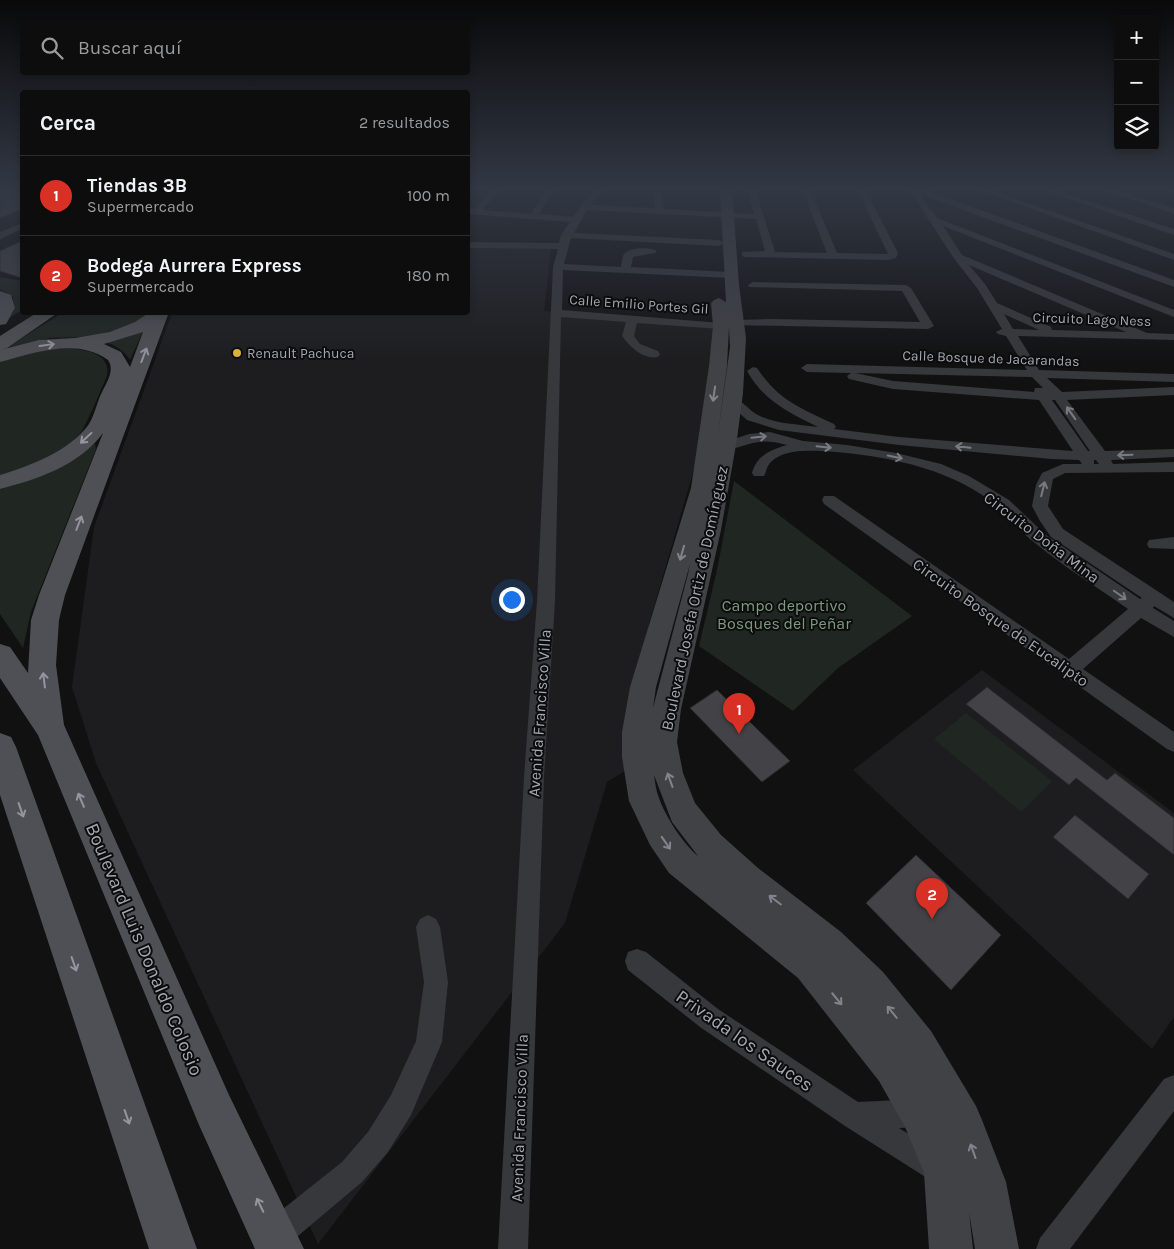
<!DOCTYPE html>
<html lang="es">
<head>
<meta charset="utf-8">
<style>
  :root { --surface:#0d0d0e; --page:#161617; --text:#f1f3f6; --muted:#9a9c9e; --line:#2d2d2e; --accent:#d93025 }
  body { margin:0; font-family:Karla,sans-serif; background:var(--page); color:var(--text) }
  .controls { position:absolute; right:15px; top:15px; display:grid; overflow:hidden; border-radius:5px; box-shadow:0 2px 8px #0003 }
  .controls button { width:45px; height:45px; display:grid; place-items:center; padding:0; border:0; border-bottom:1px solid var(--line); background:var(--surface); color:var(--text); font:25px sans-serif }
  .you { position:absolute; left:511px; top:599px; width:18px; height:18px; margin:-12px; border:4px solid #fff; border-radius:50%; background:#1a73e8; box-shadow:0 0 0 8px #1a73e833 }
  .badge { display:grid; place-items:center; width:32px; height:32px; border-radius:50%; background:var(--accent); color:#fff; font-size:16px; font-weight:700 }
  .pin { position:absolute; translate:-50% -41px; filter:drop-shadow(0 1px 2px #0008) }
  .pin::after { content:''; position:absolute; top:26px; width:18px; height:15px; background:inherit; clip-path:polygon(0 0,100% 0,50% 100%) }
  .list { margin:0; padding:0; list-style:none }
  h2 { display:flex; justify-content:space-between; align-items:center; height:65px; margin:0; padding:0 20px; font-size:21px }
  h2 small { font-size:16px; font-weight:400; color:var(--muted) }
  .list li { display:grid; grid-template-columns:32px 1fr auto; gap:15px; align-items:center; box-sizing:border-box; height:80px; padding:0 20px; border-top:1px solid var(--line) }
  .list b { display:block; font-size:19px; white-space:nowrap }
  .list p { margin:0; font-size:16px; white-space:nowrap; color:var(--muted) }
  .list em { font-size:16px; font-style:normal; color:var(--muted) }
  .icon { flex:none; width:28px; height:28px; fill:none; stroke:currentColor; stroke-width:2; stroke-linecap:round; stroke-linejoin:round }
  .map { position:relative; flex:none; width:1174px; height:1249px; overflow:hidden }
  .search { position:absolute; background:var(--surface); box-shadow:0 2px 8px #0003; left:20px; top:20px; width:450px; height:55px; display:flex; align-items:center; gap:12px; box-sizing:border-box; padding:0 18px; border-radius:5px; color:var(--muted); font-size:19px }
  .panel { position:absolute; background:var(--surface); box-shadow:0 2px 8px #0003; left:20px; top:90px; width:450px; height:225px; border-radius:5px }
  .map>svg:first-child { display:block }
  .built { fill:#1d1d1f }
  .green { fill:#202621 }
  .building { fill:#434347; stroke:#2b2b2e }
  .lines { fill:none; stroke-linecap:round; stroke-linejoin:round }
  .street { fill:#37383b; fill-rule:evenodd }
  .secondary { fill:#414246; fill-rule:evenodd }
  .primary { fill:#4f5055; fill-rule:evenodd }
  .oneway { stroke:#93969f }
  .oneway2 { stroke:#81848c }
  .oneway3 { stroke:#787b82 }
  .poi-dot { fill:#dab041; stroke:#0c0c0d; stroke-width:2 }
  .labels { text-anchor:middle; stroke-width:4; stroke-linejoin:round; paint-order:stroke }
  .far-street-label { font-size:14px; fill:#a4a7b1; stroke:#0c0c0d }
  .far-poi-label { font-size:14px; fill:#a4a7b1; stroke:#0c0c0d; text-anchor:start }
  .street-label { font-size:16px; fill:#a4a7b1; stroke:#0c0c0d }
  .park-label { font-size:16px; fill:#7d9a80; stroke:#0c0c0d }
  .near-street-label { font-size:19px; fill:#a4a7b1; stroke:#0c0c0d }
</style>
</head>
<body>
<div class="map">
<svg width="1174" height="1249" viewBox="0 0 1174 1249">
  <rect width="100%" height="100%" fill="#111112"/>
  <path class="built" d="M468,248L551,249L544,311L717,327L697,459L649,624L625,771L607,782L565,923L318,1244L96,763L72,687L94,527L172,313L468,312Z
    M982,670L1174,813V1017L1152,1049L853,770Z"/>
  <path class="green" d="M0,277L22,281V310L9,318L14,311L13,297L0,289Z
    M62,313H151L127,331L82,337L51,338L6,348Z
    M144,329L130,360C123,349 115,345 102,341Z
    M57,348C76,349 112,349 107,376C99,394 92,412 83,429C67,456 28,467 0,475V361L11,357Z
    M95,443L96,449L31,612L23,648L0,614V489C35,481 67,465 95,443Z
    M734,481L912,616L838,668L793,711L699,646L717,570Z
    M966,713L1052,781L1021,812L934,739Z"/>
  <path class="building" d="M0,189H22V209L0,218Z
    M22,241V278L0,271V251Z
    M987,687L1107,780L1115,773L1174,818V855L1076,778L1069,785L966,704Z
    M717,690L790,761L762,782L690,708Z
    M1075,815L1149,874L1128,899L1053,837Z
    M916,855L1001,935L951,990L866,903Z"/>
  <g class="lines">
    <path class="street" d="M491,189H499L483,210L531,214L546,189H554L539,214L573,217L594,189H602L591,205L655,208L653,194L657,191L661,194L664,209L754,214L747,189H755L775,252L827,253L802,189H810L837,253L888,254L857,189H865L898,253L896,258L888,260L745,257L742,256V252L765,251L756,219L587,210L574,233L719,240L724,243L719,246L571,238L564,264L621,267C622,263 622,257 624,254C630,247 651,247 657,251L655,253L633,257L631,267L731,272L736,275L731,278L563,270L562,310L721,323L727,326L721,329L637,323L634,336L640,344L658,351L660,354L658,357C644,360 630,347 622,336L626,322L561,317L555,601L544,777L528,1249H498L524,777L537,601L553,267L558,249L468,248V242L559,243L561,235L570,222L468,214V208L475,209Z
      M909,189H923L1174,280V287L920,194L937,218L1174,310V317L943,226L962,255L1147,333L1174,334V340L1018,336L1039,370L1174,374V382L1047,378L1062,392L1174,387V395L1067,400L1105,451L1174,449V457L1111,460L1113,464L1174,462V472L1065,473L1053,479L1048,506L1063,529L1174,602V618L1154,606L1153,608L1174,621V637L1141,618L1083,669L1174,732V752L1167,749L824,504L822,500L824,496H834L1069,659L1128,609C1097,587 1064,567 1035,543C1022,533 1012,519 1000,508C955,470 893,457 836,452C818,451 780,446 768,466C766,469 766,473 764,476H754L752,473C757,455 771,450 787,445C759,437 753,444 727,450L720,446L722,443L749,434L770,432L803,441L847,445L896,453L941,464L969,476L1009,500L1046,535L1140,599L1142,598L1051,537L1040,521L1032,506L1036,485L1042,473L1063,464H1082L1079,460L1052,459L899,445L779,430L747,420L727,402L733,398C742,400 748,409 756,414C774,424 798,424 818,427C789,413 763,400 747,371L753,367L757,368C779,401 800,408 834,424L836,427L834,429L899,437L1073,451L1039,400L893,389L849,379L847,376L851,373L807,372L801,368L807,364L1027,370L1006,336L998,334L996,332L1002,329L977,288L953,257ZM969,265L1126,332L1052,330L1051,327L997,303L985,284ZM1004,314L1039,330L1013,329ZM855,373L1032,377L1043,388H1035L1034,392L893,381ZM1052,400H1055L1090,451H1088ZM1094,460H1096L1099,464H1094Z
      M976,189H987L1174,254V260Z
      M1040,189H1051L1174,229V235Z
      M1101,189H1112L1174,208V214Z
      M1164,189H1174V193L1165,191Z
      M22,223V229L0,239V232Z
      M753,282L906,285L911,288L934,326L928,329L733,325L731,323L733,321L737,320L773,319L920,322L902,291L749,287L748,285Z
      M1174,537V549L1149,548L1147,544L1149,540Z
      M428,915L436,919L440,927L448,982L442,1042L411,1115L388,1152L362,1182L286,1246L278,1249L264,1246L260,1235L264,1224L342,1162L368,1132L391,1095L416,1041L424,982L416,927L420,919Z
      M637,949L646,952L718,1009L858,1102L920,1099L930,1103L934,1113L930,1123L920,1127L899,1128L947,1158L951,1168L947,1178L937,1182L927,1178L845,1126L700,1027L628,970L625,961L628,952Z
      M1174,1075V1111L1070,1249H1036L1040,1238L1164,1079Z"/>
    <path class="secondary" d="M720,189H732L739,285L746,338L743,393L737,439L721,530L681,709L677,742L683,773L695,803L721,835L758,868L841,932L883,972L931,1031L976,1106L982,1120L1006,1182L1019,1249H975L969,1212L973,1249H929L924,1173L905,1127L879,1081L798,978L669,873L650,845L629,801L622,757V732L630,687L691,488L709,366L713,326L711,303L714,300L719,298L726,302ZM729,327L730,347L717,441L727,366ZM690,564L688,574L653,708L656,687ZM654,775L672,822L698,856C684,845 665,816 659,798C656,791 655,782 654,775Z"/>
    <path class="primary" d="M0,291L11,295L15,308L6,324L0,325Z
      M38,312H59L7,348L0,350V336Z
      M150,312H169L65,595L59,620L56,665L64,725L229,1095L304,1249H255L199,1125L38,735L0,678V644L10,647L28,673L31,620L39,595L103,433C80,465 36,480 0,489V475C30,466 70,451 89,424C95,414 97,402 102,392C107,382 115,370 108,360C77,337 33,353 0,362V350L39,340L75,338L110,332L135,322ZM143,332L130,367L121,352L104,344Z
      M0,733L11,737L16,747L197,1249H149L0,795Z"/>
  </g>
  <defs><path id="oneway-shaft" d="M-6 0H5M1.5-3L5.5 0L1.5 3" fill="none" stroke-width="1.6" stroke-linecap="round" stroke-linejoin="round" transform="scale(1.25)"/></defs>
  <g class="oneway">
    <use href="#oneway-shaft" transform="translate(47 345) rotate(-8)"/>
    <use href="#oneway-shaft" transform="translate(144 355) rotate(-69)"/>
    <use href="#oneway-shaft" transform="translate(86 438) rotate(137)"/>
    <use href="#oneway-shaft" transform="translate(79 523) rotate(-69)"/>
    <use href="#oneway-shaft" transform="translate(44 680) rotate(-97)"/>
    <use href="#oneway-shaft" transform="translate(81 800) rotate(-113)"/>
    <use href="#oneway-shaft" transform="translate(21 810) rotate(71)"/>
    <use href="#oneway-shaft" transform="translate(74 964) rotate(71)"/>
    <use href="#oneway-shaft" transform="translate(127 1117) rotate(71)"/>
    <use href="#oneway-shaft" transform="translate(260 1205) rotate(-116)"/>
  </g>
  <g class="oneway2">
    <use href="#oneway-shaft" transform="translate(714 394) rotate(98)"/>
    <use href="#oneway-shaft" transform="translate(682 553) rotate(106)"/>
    <use href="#oneway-shaft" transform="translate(670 780) rotate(-110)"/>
    <use href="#oneway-shaft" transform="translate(666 843) rotate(55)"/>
    <use href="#oneway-shaft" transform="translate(775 900) rotate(-143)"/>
    <use href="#oneway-shaft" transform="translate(837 999) rotate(50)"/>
    <use href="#oneway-shaft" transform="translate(892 1012) rotate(-129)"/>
    <use href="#oneway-shaft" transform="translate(973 1151) rotate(-110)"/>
  </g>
  <g class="oneway3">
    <use href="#oneway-shaft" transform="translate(1071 413) rotate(-125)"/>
    <use href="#oneway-shaft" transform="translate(759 437) rotate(-6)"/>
    <use href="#oneway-shaft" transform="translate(824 447) rotate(6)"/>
    <use href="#oneway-shaft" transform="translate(963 447) rotate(-174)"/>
    <use href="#oneway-shaft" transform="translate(1125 455) rotate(178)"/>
    <use href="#oneway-shaft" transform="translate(895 457) rotate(12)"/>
    <use href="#oneway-shaft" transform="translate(1043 489) rotate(-76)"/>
    <use href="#oneway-shaft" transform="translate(1120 595) rotate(35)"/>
  </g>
  <linearGradient id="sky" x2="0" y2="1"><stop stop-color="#09090a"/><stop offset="0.52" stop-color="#323844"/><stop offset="1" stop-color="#323844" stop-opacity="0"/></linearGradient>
  <rect width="1174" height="363" fill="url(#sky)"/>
  <circle class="poi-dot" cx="237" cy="353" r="5"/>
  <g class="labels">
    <g class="far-street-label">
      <text transform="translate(639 304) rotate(4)" y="5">Calle Emilio Portes Gil</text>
      <text transform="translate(1092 319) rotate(2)" y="5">Circuito Lago Ness</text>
      <text transform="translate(991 358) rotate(2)" y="5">Calle Bosque de Jacarandas</text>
    </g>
    <g class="far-poi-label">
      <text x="247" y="358">Renault Pachuca</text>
    </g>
    <g class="street-label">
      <text transform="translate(1042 537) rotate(37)" y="6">Circuito Doña Mina</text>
      <text transform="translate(694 598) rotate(-78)" y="6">Boulevard Josefa Ortiz de Domínguez</text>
      <text transform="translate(1001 622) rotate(35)" y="6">Circuito Bosque de Eucalipto</text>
      <text transform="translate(539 713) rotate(-86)" y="6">Avenida Francisco Villa</text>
      <text transform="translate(519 1118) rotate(-88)" y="6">Avenida Francisco Villa</text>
    </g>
    <g class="park-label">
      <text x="784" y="611">Campo deportivo<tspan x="784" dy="18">Bosques del Peñar</tspan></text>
    </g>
    <g class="near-street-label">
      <text transform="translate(145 949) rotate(67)" y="7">Boulevard Luis Donaldo Colosio</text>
      <text transform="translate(745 1040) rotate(35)" y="7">Privada los Sauces</text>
    </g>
  </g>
</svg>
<div class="controls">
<button>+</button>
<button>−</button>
<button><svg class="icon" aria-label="layers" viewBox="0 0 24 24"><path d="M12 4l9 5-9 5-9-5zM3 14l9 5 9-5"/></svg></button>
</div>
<div class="you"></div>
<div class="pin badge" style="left:739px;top:734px">1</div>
<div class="pin badge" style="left:932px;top:919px">2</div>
<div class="search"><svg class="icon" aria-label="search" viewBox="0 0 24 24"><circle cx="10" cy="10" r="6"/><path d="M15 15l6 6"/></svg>Buscar aquí</div>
<section class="panel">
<h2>Cerca<small>2 resultados</small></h2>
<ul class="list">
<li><span class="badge">1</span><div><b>Tiendas 3B</b><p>Supermercado</p></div><em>100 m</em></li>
<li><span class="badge">2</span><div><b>Bodega Aurrera Express</b><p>Supermercado</p></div><em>180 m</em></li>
</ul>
</section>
</div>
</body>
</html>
